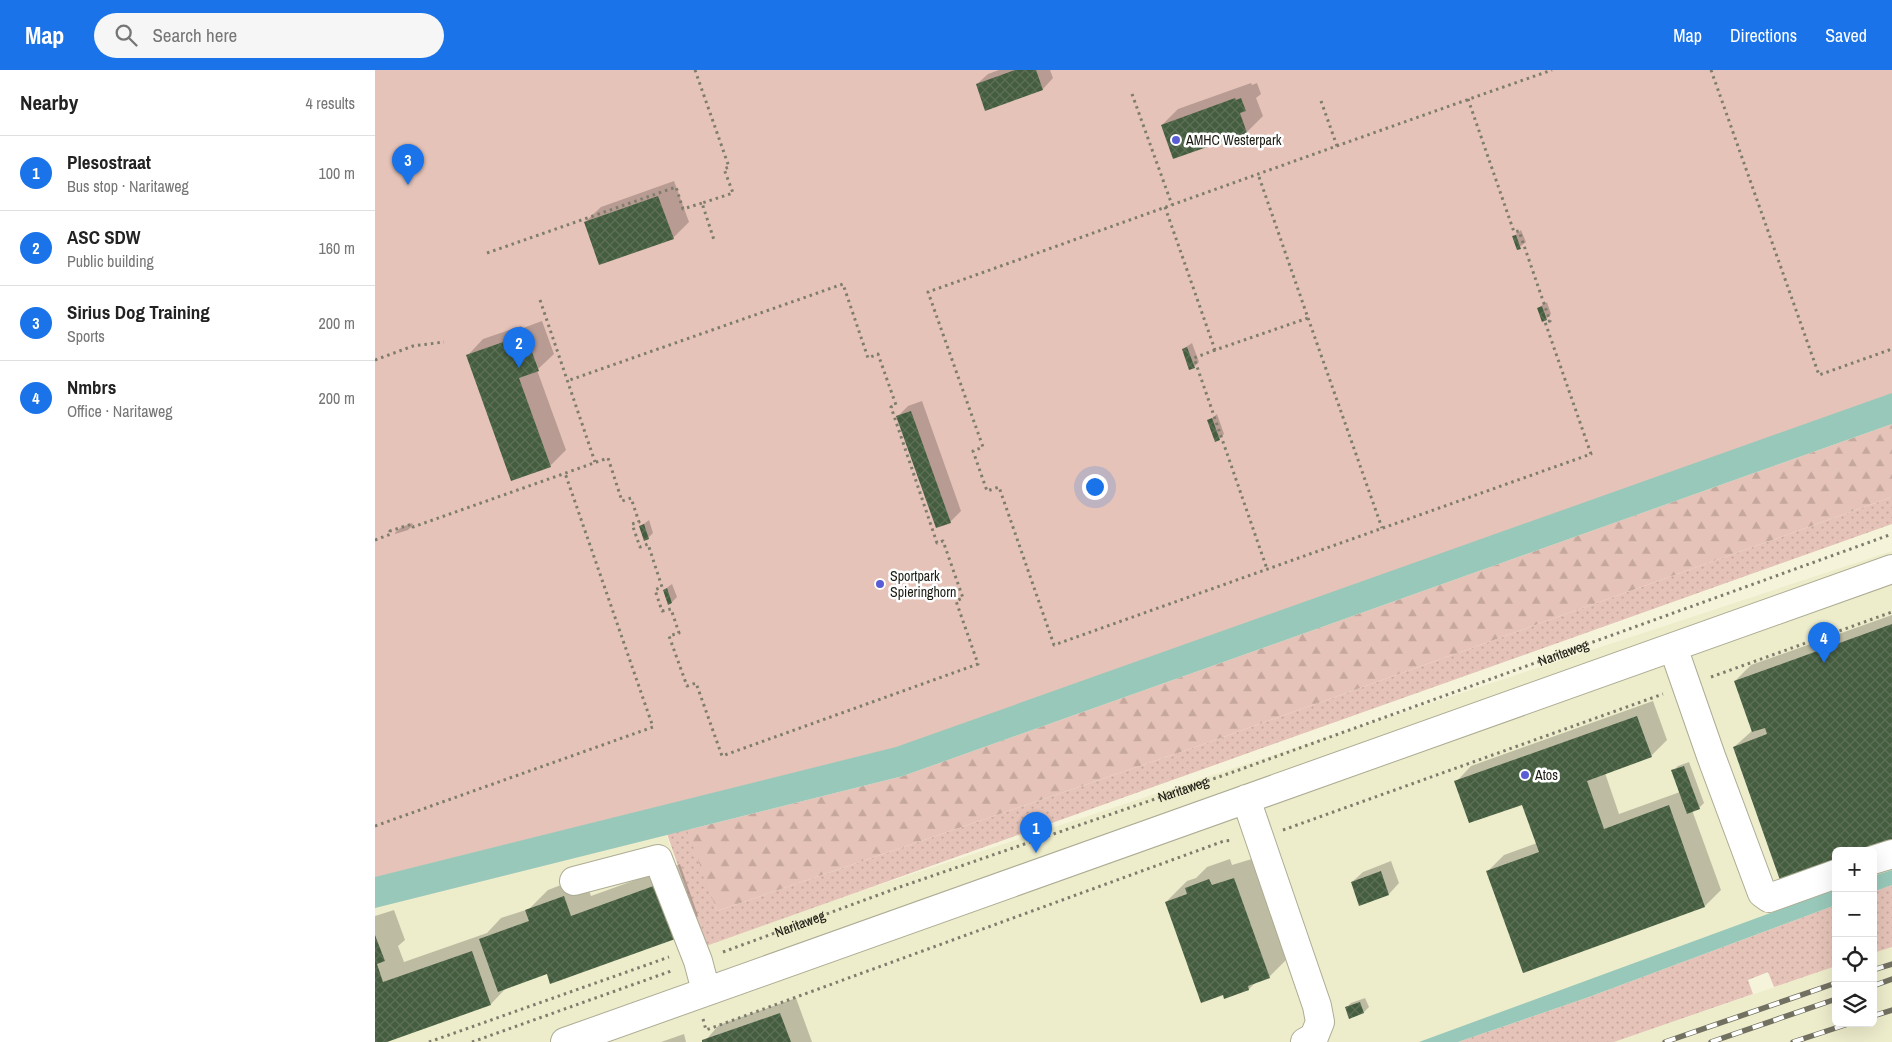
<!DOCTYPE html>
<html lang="en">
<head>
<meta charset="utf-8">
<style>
  :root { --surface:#fff; --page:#f6f6f6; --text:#222; --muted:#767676; --line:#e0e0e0; --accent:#1a73e8 }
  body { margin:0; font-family:"Archivo Narrow",sans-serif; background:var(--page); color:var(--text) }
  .controls { position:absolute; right:15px; bottom:15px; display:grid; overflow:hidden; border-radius:8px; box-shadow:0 5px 20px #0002 }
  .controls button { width:45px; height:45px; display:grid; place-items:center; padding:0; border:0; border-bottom:1px solid var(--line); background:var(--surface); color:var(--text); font:25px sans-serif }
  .you { position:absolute; left:719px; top:416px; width:18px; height:18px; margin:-12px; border:4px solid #fff; border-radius:50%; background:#1a73e8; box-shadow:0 0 0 8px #1a73e833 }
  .badge { display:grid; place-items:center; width:32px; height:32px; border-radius:50%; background:var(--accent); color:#fff; font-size:16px; font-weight:700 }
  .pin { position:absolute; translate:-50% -41px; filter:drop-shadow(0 1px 2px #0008) }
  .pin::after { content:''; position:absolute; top:26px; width:18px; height:15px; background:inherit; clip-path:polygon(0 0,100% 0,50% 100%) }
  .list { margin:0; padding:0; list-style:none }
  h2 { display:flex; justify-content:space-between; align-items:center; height:65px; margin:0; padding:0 20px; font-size:21px }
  h2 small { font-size:16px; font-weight:400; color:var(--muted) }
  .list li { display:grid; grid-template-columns:32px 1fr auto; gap:15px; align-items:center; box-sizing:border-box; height:75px; padding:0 20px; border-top:1px solid var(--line) }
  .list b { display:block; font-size:19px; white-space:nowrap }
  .list p { margin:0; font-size:16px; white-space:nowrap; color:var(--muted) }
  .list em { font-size:16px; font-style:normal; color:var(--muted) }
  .icon { flex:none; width:28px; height:28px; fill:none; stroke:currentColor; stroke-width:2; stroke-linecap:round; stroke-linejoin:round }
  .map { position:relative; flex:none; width:1517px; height:972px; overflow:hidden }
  header { display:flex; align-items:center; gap:30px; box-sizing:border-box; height:70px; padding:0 25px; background:var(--accent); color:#fff }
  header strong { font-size:24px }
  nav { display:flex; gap:28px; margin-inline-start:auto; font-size:18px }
  .search { width:350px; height:45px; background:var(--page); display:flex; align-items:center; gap:12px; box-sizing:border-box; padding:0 18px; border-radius:28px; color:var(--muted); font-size:19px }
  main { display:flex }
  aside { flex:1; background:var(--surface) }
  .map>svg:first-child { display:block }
  .built { fill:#edeccb }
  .grass { fill:url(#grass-dots) }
  .forest { fill:url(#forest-firs) }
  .park { fill:#e6c3b8 }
  .water { fill:#98c8b9 }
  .shadow { fill:#0003 }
  .building { fill:url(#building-cross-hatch) }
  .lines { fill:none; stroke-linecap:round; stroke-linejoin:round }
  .minor-casing { stroke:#adac94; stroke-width:30 }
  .path { stroke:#7e7d6d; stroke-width:3; stroke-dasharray:2.5 4; stroke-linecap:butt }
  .minor { stroke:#fff; stroke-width:28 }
  .rail-casing { stroke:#717061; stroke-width:5.5 }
  .rail { stroke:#fff; stroke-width:4; stroke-dasharray:11; stroke-linecap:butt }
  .poi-dot { fill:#595ed6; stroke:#fff; stroke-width:2 }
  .labels { text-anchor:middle; stroke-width:5; stroke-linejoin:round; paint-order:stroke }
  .poi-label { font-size:14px; fill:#1c1b12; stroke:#fff; text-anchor:start }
  .street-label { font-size:14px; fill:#1c1b12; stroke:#fff }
</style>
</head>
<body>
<header>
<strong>Map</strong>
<div class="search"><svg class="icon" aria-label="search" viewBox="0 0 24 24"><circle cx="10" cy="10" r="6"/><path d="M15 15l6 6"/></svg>Search here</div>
<nav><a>Map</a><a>Directions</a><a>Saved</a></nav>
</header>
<main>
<aside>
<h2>Nearby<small>4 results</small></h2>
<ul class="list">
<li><span class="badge">1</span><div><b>Plesostraat</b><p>Bus stop · Naritaweg</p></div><em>100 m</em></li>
<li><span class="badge">2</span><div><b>ASC SDW</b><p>Public building</p></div><em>160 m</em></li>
<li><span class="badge">3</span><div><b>Sirius Dog Training</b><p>Sports</p></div><em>200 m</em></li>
<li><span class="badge">4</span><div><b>Nmbrs</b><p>Office · Naritaweg</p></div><em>200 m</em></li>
</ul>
</aside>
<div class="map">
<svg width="1517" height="972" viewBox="0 0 1517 972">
  <defs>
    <pattern id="grass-dots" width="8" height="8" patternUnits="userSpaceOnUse" patternTransform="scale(1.25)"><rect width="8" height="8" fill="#e6c3b8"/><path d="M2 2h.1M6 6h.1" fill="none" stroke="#c5a79d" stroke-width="1.8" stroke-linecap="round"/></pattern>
    <pattern id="forest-firs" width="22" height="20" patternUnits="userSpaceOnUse" patternTransform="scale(1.25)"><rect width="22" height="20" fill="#e6c3b8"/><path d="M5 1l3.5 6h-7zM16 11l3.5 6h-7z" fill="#c5a79d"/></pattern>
    <pattern id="building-cross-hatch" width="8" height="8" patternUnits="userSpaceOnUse" patternTransform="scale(1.25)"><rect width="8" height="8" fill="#455d3f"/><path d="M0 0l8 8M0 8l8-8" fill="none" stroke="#5d7057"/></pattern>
  </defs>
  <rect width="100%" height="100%" fill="#f5f4db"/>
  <path class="built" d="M1517,481V802L1498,809V781H1461V823L1049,972H0V834L289,758L328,873Z
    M1517,877V972H1239L1461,896V953H1498V883Z"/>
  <path class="grass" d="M1517,427V454L331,876L292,764L314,759L342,841L829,674Z
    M1517,815V877L1498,883V822Z
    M1461,835V896L1399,917L1393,902L1373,910L1378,924L1239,972H1083L1214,927Z"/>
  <path class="forest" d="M1517,354V427L829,674L342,841L312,760L528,706Z"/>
  <path class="park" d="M0,0H1517V333L502,695L0,808Z"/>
  <path class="water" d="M1517,323V354L528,706L0,838V807L521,677Z
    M1517,800V815L1498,822V806Z
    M1461,819V835L1214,927L1083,972H1044Z"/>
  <path class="shadow" d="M624,0H675L678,8L668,19L602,14L613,4Z
    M876,13L877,15L882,13L886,24L881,28L888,46L872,62L799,88L787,55L803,39Z
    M299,111L314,152L298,168L210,152L226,137Z
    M1146,160L1151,172L1142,179L1138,167Z
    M1172,232L1176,244L1171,249L1163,238Z
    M167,251L179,284L162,300L191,380L175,396L93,285L108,269L146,256L148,258Z
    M817,273L824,292L819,297L808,279Z
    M547,331L586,441L575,452L522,347L533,336Z
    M842,344L849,364L844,369L834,351Z
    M274,450L278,463L273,468L266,456Z
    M37,453L38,455L33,460L20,464V463L25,458Z
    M297,514L302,527L297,532L289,520Z
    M1517,545V772L1359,677L1378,660L1360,611L1376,595Z
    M1278,631L1292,670L1276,686L1230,703L1244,744L1305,722L1298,701L1303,696L1314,692L1329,733L1324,738L1317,740L1346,820L1330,836L1113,801L1129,785L1162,773L1148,733L1081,712L1096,696Z
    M880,788L915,886L894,907L881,912L874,919L791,832L812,811L821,808L832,797L855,789L857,795Z
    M1016,791L1024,813L1014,824L985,834L977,812L988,802Z
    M305,794L323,846L303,867L173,903L132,917L116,934L9,972H0V846L19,840L30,870L23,876L29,892L112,863L126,848L154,839L173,820L209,806L216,826Z
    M421,928L437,972H329L344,955Z
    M990,928L994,937L989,942L975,947L971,938L976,933Z
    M309,964L311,972H286Z"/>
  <path class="building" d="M640,0H661L668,20L610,41L601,14Z
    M860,28L861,30L866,28L871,41L865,43L872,63L798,89L786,55Z
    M283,126L299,169L224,195L209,152Z
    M1141,165L1146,179L1142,180L1137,166Z
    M1167,236L1172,250L1167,252L1162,238Z
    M151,266L164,301L144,308L176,397L136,411L91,285L131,271L132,273Z
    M812,277L820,298L814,300L807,279Z
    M536,341L576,453L561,458L521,346Z
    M837,348L845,370L840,372L832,350Z
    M269,454L274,469L269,471L264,456Z
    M292,518L297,533L293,535L288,520Z
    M1517,554V773L1496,781H1461V793L1406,813L1358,677L1392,664L1390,658L1377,662L1359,611Z
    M1262,646L1277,687L1212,711L1229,759L1294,735L1330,837L1148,903L1111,801L1164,782L1147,735L1094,753L1079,711Z
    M1309,696L1325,739L1312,744L1296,700Z
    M1006,801L1014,825L984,836L976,812Z
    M859,808L895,908L873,916L874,920L849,929L848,925L826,933L790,832L812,824L810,818L834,809L837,815Z
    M284,814L303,868L175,914L172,904L123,922L104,869L154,851L150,840L189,826L196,846Z
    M0,865L10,891L2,894L8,912L97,881L116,935L12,972H0Z
    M985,932L989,943L974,949L970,937Z
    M405,943L416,972H327V970Z"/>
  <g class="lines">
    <defs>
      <path id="minor" d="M1298,577L1336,686L1387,823L1394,828L1461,804
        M871,729L942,936L945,952L939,967L930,972
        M1498,790L1517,784
        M199,811L283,789L323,891L331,921
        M190,972L1517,499"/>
    </defs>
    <use href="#minor" class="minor-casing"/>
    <g class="path">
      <path d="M320,0L354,97L349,99L358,123L327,133L339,170"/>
      <path d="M1336,0L1444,305L1517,279"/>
      <path d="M757,24L797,135"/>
      <path d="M1093,29L1139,162L1144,161L1175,251L1170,252L1216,384L679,575L624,417L612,421L598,381L608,377L553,222C761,148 968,73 1177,0"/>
      <path d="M946,31L962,76"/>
      <path d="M790,137L840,280L933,248L883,104"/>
      <path d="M112,183L301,117L308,139L327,133"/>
      <path d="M165,230L220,392"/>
      <path d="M933,248L1007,458"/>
      <path d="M840,280L819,288L892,499"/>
      <path d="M0,290L38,276L69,272"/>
      <path d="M0,470L16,464L15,461L37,454L38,457L233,388L247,431L256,428L264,452L257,454L265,477L273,474L287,517L280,520L287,541L296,539L304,563L294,566L312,616L321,613L347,686L603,594L581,531L588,528L568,471L562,473L516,337L521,335L503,284L493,288L468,214L192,311"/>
      <path d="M1336,607L1517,542"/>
      <path d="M0,756L278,657L190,403"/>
      <path d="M908,760L1288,624"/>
      <path id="s1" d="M348,882L525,817L861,701L1517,464"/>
      <path d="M328,949L331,960L849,771L858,770"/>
      <path d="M54,972L294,887"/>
      <path d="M97,972L299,900"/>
    </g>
    <use href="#minor" class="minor"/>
    <defs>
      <path id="rail" d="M1498,900L1517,894
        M1498,916L1517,909
        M1498,946L1517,940
        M1290,972L1461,913
        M1336,972L1461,929
        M1418,972L1476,953"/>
    </defs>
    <use href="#rail" class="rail-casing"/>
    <use href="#rail" class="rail"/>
  </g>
  <g class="poi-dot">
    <circle cx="801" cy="70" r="5"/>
    <circle cx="505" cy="514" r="5"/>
    <circle cx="1150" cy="705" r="5"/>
  </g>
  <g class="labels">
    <g class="poi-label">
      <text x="811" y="75">AMHC Westerpark</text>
      <text x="515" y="511">Sportpark<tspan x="515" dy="16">Spieringhorn</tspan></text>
      <text x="1160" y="710">Atos</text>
    </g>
    <g class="street-label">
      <text dy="5" stroke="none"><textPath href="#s1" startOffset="892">Naritaweg</textPath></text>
      <text dy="5" stroke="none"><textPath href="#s1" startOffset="488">Naritaweg</textPath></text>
      <text dy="5" stroke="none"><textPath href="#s1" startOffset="82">Naritaweg</textPath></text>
    </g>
  </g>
</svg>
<div class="controls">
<button>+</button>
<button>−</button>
<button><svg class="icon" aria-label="locate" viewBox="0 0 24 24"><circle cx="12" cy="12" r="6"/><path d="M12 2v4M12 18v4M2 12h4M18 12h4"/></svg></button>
<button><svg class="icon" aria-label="layers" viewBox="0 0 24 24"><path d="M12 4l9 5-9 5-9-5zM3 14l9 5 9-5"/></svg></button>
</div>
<div class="you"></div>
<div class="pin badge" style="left:661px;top:783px">1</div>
<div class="pin badge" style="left:144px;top:298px">2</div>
<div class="pin badge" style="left:33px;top:115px">3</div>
<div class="pin badge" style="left:1449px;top:593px">4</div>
</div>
</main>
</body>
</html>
